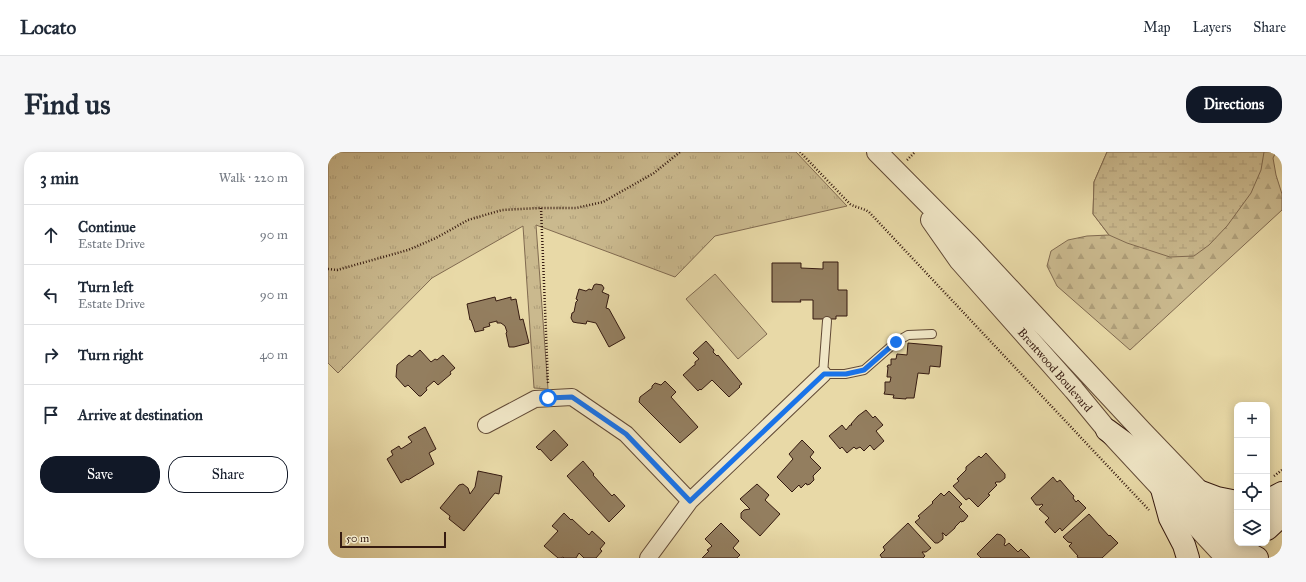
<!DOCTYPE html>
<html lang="en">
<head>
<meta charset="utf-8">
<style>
  :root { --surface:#fff; --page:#f6f6f7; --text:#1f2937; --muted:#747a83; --line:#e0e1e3; --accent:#111827 }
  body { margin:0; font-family:"IM FELL Great Primer",serif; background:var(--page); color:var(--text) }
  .controls { position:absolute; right:12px; bottom:12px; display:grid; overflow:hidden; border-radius:8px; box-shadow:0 2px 10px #0003 }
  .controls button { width:36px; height:36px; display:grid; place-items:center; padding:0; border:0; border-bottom:1px solid var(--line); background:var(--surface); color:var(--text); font:20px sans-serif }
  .scale { position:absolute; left:12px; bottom:10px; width:106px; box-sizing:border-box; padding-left:4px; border:2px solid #361b11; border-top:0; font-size:11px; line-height:14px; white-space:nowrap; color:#361b11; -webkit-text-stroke:3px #f0e6c6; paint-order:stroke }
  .stop { position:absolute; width:12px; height:12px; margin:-9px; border:3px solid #1a73e8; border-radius:50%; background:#fff }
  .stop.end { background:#1a73e8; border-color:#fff; box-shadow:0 1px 4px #0008 }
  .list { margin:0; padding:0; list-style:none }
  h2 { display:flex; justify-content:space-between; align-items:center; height:52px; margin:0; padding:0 16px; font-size:17px }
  h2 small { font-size:13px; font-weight:400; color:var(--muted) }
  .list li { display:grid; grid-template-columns:26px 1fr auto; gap:12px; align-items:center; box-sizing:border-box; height:60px; padding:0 16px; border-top:1px solid var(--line) }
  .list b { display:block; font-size:15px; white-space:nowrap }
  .list p { margin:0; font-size:13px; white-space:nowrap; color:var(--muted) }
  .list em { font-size:13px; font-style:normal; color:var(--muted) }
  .actions { display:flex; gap:8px; padding:12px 16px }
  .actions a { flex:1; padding:9px 0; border:1px solid var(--accent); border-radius:16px; text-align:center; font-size:14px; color:var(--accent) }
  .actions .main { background:var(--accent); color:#fff }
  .icon { flex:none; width:22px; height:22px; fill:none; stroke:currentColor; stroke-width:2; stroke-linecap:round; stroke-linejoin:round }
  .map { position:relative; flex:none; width:954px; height:406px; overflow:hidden; border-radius:16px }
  header { display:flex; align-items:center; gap:24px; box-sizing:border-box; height:56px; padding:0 20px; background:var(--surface); border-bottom:1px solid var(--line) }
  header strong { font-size:19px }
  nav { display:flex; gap:22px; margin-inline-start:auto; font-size:14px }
  .intro { display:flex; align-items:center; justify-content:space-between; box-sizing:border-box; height:96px; padding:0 24px }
  h1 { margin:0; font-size:28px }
  .button { padding:10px 18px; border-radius:16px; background:var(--accent); color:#fff; font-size:14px; font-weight:700 }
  main { display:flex; gap:24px; padding:0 24px }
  aside { flex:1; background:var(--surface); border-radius:16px; box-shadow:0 2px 10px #0003 }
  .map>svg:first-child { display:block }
  .forest { fill:url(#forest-firs); stroke:#806a50 }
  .wetland { fill:url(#wetland-marsh); stroke:#806a50 }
  .park { fill:url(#park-tufts); stroke:#806a50 }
  .pitch { fill:#cab98e; stroke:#806a50 }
  .building { fill:#937e5f; stroke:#361b11 }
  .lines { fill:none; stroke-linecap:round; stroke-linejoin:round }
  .service-casing { stroke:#624a36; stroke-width:10 }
  .minor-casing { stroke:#624a36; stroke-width:18 }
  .tertiary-casing { stroke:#624a36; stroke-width:22 }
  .secondary-casing { stroke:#361b11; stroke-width:24 }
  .path { stroke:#361b11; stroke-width:2.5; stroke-dasharray:1 2; stroke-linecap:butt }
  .service { stroke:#f0e6c6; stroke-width:8 }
  .minor { stroke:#f0e6c6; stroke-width:16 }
  .tertiary { stroke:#f0e6c6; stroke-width:20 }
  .secondary { stroke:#f0e6c6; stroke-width:22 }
  .route { stroke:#1a73e8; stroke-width:5 }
  .labels { text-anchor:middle; stroke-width:3.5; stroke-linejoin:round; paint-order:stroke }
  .street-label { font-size:12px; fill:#361b11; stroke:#f0e6c6 }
</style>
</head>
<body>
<header>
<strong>Locato</strong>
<nav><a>Map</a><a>Layers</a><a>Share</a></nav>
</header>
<div class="intro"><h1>Find us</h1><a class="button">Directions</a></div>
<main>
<aside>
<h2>3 min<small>Walk · 220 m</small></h2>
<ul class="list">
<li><svg class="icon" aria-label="ahead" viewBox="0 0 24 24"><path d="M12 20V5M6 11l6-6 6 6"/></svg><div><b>Continue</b><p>Estate Drive</p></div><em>90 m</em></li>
<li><svg class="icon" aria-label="left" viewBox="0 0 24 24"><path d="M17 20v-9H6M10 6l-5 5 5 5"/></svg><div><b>Turn left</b><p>Estate Drive</p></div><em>90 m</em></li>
<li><svg class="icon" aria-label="right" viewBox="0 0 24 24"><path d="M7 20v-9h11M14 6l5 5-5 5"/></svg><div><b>Turn right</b></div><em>40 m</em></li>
<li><svg class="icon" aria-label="arrive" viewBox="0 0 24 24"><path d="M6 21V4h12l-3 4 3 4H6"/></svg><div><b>Arrive at destination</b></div></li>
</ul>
<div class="actions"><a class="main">Save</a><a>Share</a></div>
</aside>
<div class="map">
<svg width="954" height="406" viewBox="0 0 954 406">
  <defs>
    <pattern id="forest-firs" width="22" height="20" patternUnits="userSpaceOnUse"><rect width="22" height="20" fill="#cab98e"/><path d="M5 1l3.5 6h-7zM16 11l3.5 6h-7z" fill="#ae9e79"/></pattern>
    <pattern id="wetland-marsh" width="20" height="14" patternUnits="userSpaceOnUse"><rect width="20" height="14" fill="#cab98e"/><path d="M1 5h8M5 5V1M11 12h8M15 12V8" fill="none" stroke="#ae9e79"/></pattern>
    <pattern id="park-tufts" width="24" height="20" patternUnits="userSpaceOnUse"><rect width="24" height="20" fill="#cab98e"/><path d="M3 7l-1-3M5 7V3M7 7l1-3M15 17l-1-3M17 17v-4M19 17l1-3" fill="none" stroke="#ae9e79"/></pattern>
  </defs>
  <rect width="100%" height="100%" fill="#e8d9a7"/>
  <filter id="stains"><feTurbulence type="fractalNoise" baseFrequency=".005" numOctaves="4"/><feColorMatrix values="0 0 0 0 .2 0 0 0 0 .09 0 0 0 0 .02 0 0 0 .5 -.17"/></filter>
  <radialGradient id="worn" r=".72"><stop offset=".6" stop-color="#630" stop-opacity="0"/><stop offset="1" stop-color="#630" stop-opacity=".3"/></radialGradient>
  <path class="forest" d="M779,0H948L945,6L948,23L954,42V58L802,198L729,134L719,114L723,99L740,88L759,84L781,83L765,62L766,30Z"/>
  <path class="wetland" d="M779,0H936L933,18L923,41L899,74L881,93L866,104L842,105L799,91L781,83L765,62L766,30Z"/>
  <path class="park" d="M0,0H468L519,54L387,84L347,125L208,73L220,237L206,236L195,74L104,126L10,221L0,211Z"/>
  <path class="pitch" d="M387,122L439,182L410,207L358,147Z"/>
  <path class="building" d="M495,110H510V138H519V164H508V167H485V148H472L473,150H444V111H473V116L495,117Z
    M268,132L274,133L276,136L274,140L281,143L278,156L281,157L297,186L281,195L268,171L259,169L258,172L251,171H250L245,170L243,166L244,161L246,160L248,150L250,148L248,147L251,137L258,139L261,137L264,138L266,133Z
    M167,145L168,149L183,145V148L188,147L192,168L195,167L201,191L186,195H181L178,181L179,180L177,174L173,171H169V169L161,171L162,174L155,176L156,178L147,180L143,168H142L139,152Z
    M378,189L386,198L385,200L389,204L390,203L414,232L411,234L412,235L401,245L384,228L373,238L372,237L370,239L355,223L365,214L367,213V210L371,207L365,201Z
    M580,191L614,194L612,215L602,214L601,222L590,221L586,246H578V247L565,246L566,243L556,242L557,239V230H562L563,225H559L560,215H559L560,213H563V207H568L569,202L579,203Z
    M92,198L103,210L107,207L109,208L115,203L127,216L122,220L123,222L110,233L106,229L98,236L99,238L93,244H91L80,233L77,235L68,225L69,213L81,203L84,205Z
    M337,229L348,240L343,245L370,275L352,291L311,250L312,245L324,236V234L327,231L333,233Z
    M538,258L545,266L547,264L555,273L548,279L556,289L546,298L542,293L536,299L532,295L528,297L526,295L519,301L514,295L512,297L501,284L514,273L518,278L522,273H524L523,272L530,264Z
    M97,275L108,297L101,301L106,312L80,328L79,327L73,331L59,307L65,303L63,299L71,294L73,297L84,290L80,285Z
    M226,278L240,293L223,309L212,297L211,298L208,295Z
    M474,288L486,300L482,305L493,316L485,324L486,328L482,332L479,333L478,331L473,336L471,333L464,340L449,325L465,307L461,302Z
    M658,301L677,322V326L672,330H668L667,331L669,333L660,342L662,343L650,355L641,346L638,348L625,334L631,329L629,327L638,318V315L651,304L653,306Z
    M255,309L266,322L265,323L284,344L286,342L297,354L281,370L239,324Z
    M150,319L174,324L171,342L167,341L136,379L121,367L122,364L112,356L131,333L135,332L140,336L142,342L147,335Z
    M725,325L729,330L732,328L744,342L746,344L745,346L748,350L750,348L758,356L734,379L732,376L727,381L717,370L721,366L711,357L715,353L714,352L712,353H708L703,346Z
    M429,332L441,343L437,348L452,362L432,384L413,366V361L416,358L422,357L412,347Z
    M621,339L634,352L631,355L640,364L636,369L633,370V369L627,375V376L618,384L615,381H614L615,383V387L610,391H607L587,370L592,366L590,364L605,351L604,350L613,341L616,344Z
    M236,361L243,368L244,367L261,383L264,379L277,391L272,397L274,399L268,406H256L251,401L248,406H236L235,405L233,406H230L216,394L230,379L224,374Z
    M761,362L781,384L782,383L790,391L774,406H750L749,404H750L741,394L744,391L740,390L735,385Z
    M393,371L411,389L405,396L412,403L409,406H374L381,399L379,398L384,394L377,387Z
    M580,371L603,396L598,400H594L597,404L595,406H554L552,403L557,398L555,395Z
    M669,382L673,383L677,387V391L676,392L677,394L681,391L690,400L693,397L702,406H653L649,402Z"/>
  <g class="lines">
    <defs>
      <path id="service" d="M499,169L495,222H517L536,218L568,190L580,183L604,182"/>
      <path id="minor" d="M158,273L207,247L244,245L298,282L362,349
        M320,406L362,349L495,222"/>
      <path id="tertiary" d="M549,0L642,94L814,279L909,378
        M603,68L631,108L746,238L779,278L898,406"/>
      <path id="secondary" d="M779,278L839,322L903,388L916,399L929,406
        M834,337L842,366L856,393L860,406
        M873,340L889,346L909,350
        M939,349L954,341
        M939,377L954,363"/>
    </defs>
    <use href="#service" class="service-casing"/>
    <use href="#minor" class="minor-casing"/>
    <use href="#tertiary" class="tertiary-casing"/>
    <use href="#secondary" class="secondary-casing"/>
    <path class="path" d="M472,0L522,52C529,56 535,56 541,60L821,358
      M579,8L587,0
      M213,56L220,231
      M0,117L9,118L80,98L108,86L140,68L174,58L211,56H248L275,50L326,21L352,0
      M946,324L954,318"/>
    <use href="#service" class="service"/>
    <use href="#minor" class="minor"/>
    <use href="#tertiary" class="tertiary"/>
    <use href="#secondary" class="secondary"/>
  </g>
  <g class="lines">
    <path class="route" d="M220,246L244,245L298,282L362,349L496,222H518L536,218L568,190"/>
  </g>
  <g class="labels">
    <g class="street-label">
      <text transform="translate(727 218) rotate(49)" y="4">Brentwood Boulevard</text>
    </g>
  </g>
  <rect width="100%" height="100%" filter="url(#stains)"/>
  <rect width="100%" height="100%" fill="url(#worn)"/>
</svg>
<div class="controls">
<button>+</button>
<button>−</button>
<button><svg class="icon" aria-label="locate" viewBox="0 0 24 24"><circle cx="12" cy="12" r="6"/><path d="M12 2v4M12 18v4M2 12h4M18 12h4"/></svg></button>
<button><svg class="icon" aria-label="layers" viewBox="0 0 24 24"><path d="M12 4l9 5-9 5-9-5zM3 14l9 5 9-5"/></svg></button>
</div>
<div class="scale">50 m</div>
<div class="stop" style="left:220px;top:246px"></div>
<div class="stop end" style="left:568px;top:190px"></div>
</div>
</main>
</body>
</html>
